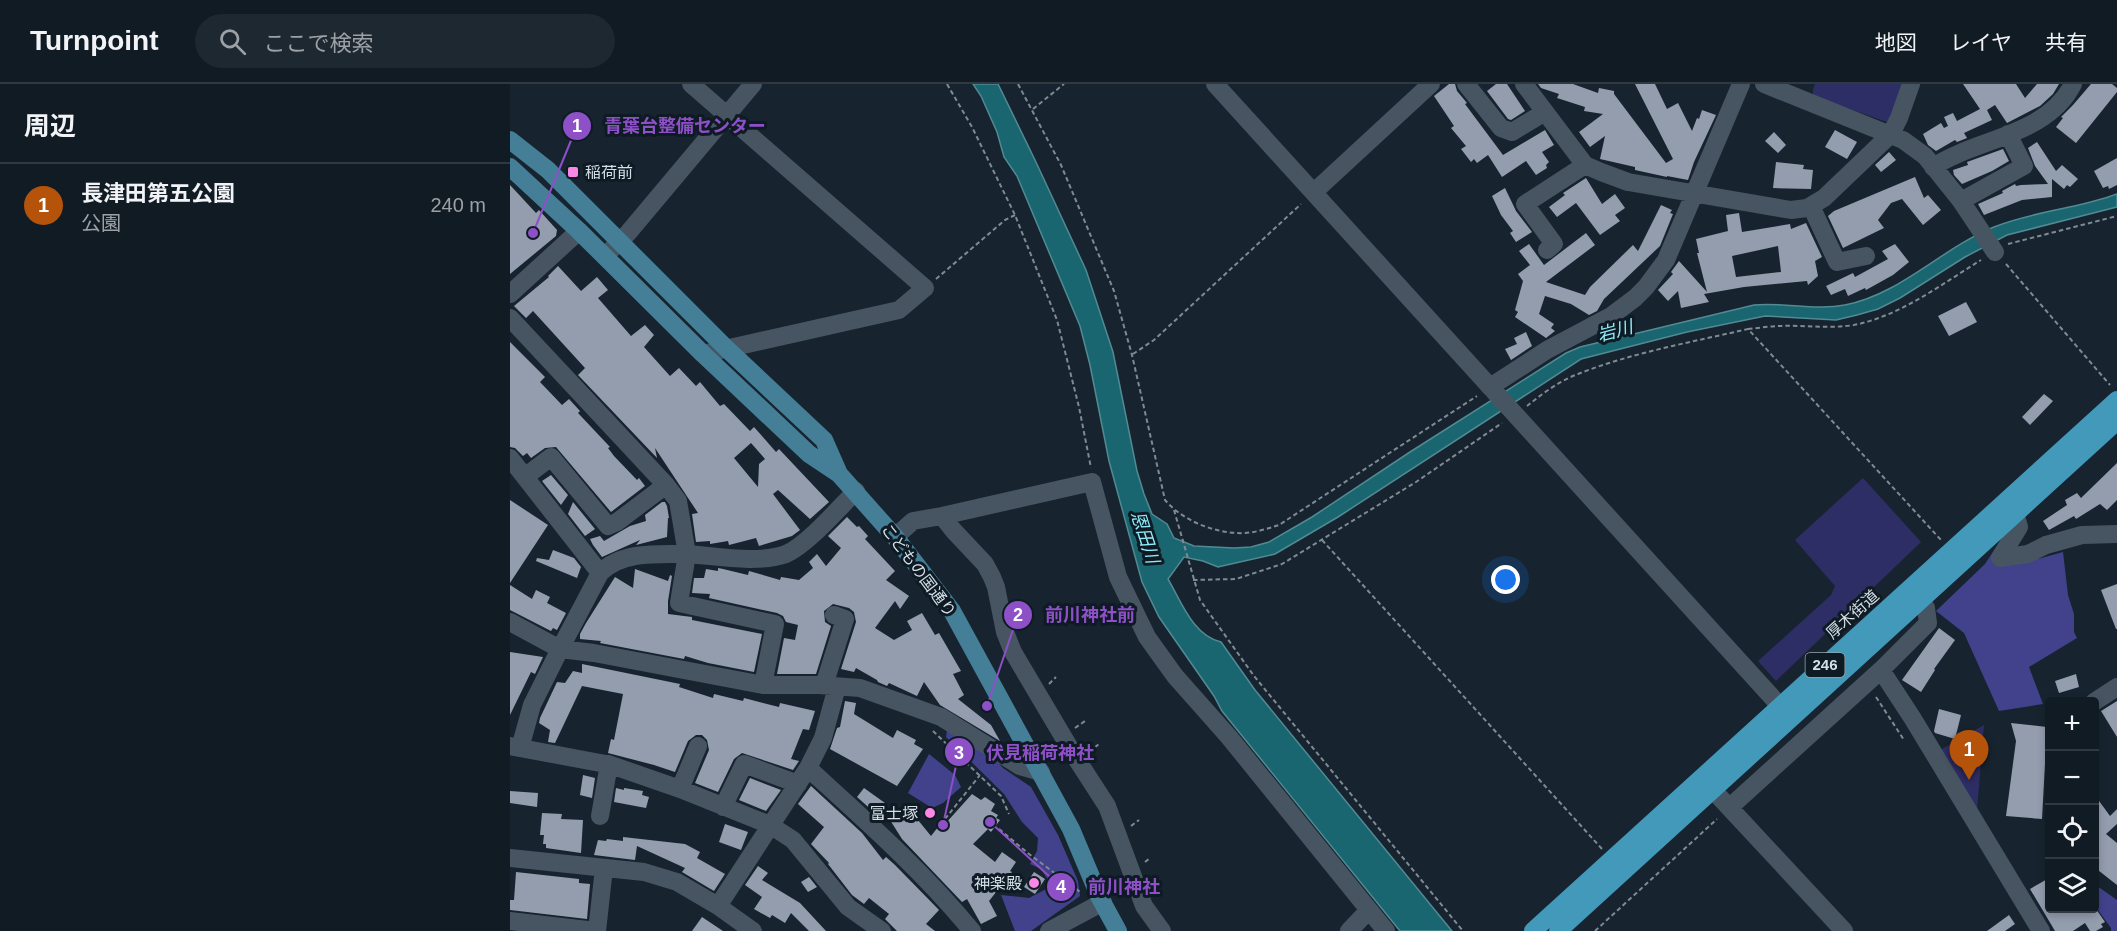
<!DOCTYPE html>
<html lang="ja">
<head>
<meta charset="utf-8">
<style>
  :root { --surface:#111b23; --page:#1e2830; --text:#f1f3f6; --muted:#9ca1a6; --line:#303941; --accent:#b45309 }
  body { margin:0; font-family:Arial,"Noto Sans JP",sans-serif; background:var(--page); color:var(--text) }
  .controls { position:absolute; right:18px; bottom:18px; display:grid; overflow:hidden; border-radius:6px; box-shadow:0 3px 9px #0003 }
  .controls button { width:54px; height:54px; display:grid; place-items:center; padding:0; border:0; border-bottom:2px solid var(--line); background:var(--surface); color:var(--text); font:30px sans-serif }
  .you { position:absolute; left:996px; top:496px; width:21px; height:21px; margin:-15px; border:4px solid #fff; border-radius:50%; background:#1a73e8; box-shadow:0 0 0 9px #1a73e833 }
  .badge { display:grid; place-items:center; width:39px; height:39px; border-radius:50%; background:var(--accent); color:#fff; font-size:20px; font-weight:700 }
  .pin { position:absolute; translate:-50% -50px; filter:drop-shadow(0 2px 3px #0008) }
  .pin::after { content:''; position:absolute; top:32px; width:21px; height:18px; background:inherit; clip-path:polygon(0 0,100% 0,50% 100%) }
  .list { margin:0; padding:0; list-style:none }
  h2 { display:flex; justify-content:space-between; align-items:center; height:78px; margin:0; padding:0 24px; font-size:26px }
  h2 small { font-size:20px; font-weight:400; color:var(--muted) }
  .list li { display:grid; grid-template-columns:39px 1fr auto; gap:18px; align-items:center; box-sizing:border-box; height:84px; padding:0 24px; border-top:2px solid var(--line) }
  .list b { display:block; font-size:22px; white-space:nowrap }
  .list p { margin:0; font-size:20px; white-space:nowrap; color:var(--muted) }
  .list em { font-size:20px; font-style:normal; color:var(--muted) }
  .icon { flex:none; width:33px; height:33px; fill:none; stroke:currentColor; stroke-width:2; stroke-linecap:round; stroke-linejoin:round }
  .map { position:relative; flex:none; width:1607px; height:847px; overflow:hidden }
  header { display:flex; align-items:center; gap:36px; box-sizing:border-box; height:84px; padding:0 30px; background:var(--surface); border-bottom:2px solid var(--line) }
  header strong { font-size:28px }
  nav { display:flex; gap:33px; margin-inline-start:auto; font-size:21px }
  .search { width:420px; height:54px; background:var(--page); display:flex; align-items:center; gap:15px; box-sizing:border-box; padding:0 21px; border-radius:33px; color:var(--muted); font-size:22px }
  main { display:flex }
  aside { flex:1; background:var(--surface) }
  .map>svg:first-child { display:block }
  .green { fill:#2e2e66 }
  .forest { fill:#42418c }
  .water { fill:#1a6670; stroke:#528a93; stroke-width:1.5 }
  .building { fill:#949dae; fill-rule:evenodd }
  .lines { fill:none; stroke-linecap:round; stroke-linejoin:round }
  .path { stroke:#7f8a93; stroke-width:2; stroke-dasharray:4.5 3; stroke-linecap:butt }
  .minor { stroke:#475562; stroke-width:18 }
  .major { stroke:#447e97; stroke-width:18 }
  .highway { stroke:#4299ba; stroke-width:18 }
  .poi-dot { fill:#fa87e6; stroke:#0e1b25; stroke-width:2 }
  .labels { text-anchor:middle; stroke-width:6; stroke-linejoin:round; paint-order:stroke }
  .shield { fill:#0e1b25; stroke:#9aa4ac; stroke-width:1.5 }
  .shield-label { font-size:15px; font-weight:bold; fill:#d6dfe6 }
  .poi-label { font-size:16px; fill:#d6dfe6; stroke:#0e1b25; text-anchor:end }
  .street-label { font-size:16px; fill:#d6dfe6; stroke:#0e1b25 }
  .water-label { font-size:18px; font-style:italic; fill:#90ecfa; stroke:#0e1b25 }
  .leader { fill:none; stroke:#8d50c7; stroke-width:2 }
  .callout-dot { fill:#8d50c7; stroke:#0e1b25; stroke-width:2 }
  .mark-label { font-size:18px; text-anchor:middle; font-weight:bold; fill:#fff }
  .callout-label { font-size:18px; text-anchor:middle; font-weight:bold; fill:#8d50c7; stroke:#0e1b25; stroke-width:6; stroke-linejoin:round; paint-order:stroke }
</style>
</head>
<body>
<header>
<strong>Turnpoint</strong>
<div class="search"><svg class="icon" aria-label="search" viewBox="0 0 24 24"><circle cx="10" cy="10" r="6"/><path d="M15 15l6 6"/></svg>ここで検索</div>
<nav><a>地図</a><a>レイヤ</a><a>共有</a></nav>
</header>
<main>
<aside>
<h2>周辺<small></small></h2>
<ul class="list">
<li><span class="badge">1</span><div><b>長津田第五公園</b><p>公園</p></div><em>240 m</em></li>
</ul>
</aside>
<div class="map">
<svg width="1607" height="847" viewBox="0 0 1607 847">
  <rect width="100%" height="100%" fill="#17242f"/>
  <path class="green" d="M1305,0H1395L1384,34L1377,38L1303,12V5Z
    M1353,394L1411,458L1266,597L1248,577L1321,511L1325,502L1285,456Z
    M1474,641L1467,727L1430,666Z"/>
  <path class="forest" d="M1492,454L1528,475L1553,468L1558,511L1564,530V548L1567,554L1519,583L1533,620L1489,627L1454,549L1426,527L1475,480Z
    M437,646L481,671L493,684L521,703L548,751L568,797L570,812L521,847H505L491,811L519,814L542,802L531,785L520,780L527,767L528,754L512,738L494,710L436,653Z
    M419,670L445,691L451,703L433,719L422,724L398,709Z
    M1585,803L1590,804L1607,816V847H1601V844L1585,822Z"/>
  <path class="water" d="M463,0H488L525,76L576,186L603,268L627,387L634,410L642,430L657,440L664,454L684,462L724,464L741,463L759,458L802,433L900,368L1056,269L1070,263L1244,221C1274,218 1305,227 1335,221C1391,210 1432,164 1484,143C1523,127 1567,125 1607,110V123L1497,151L1455,173L1390,214L1368,225L1347,231L1326,236L1255,232L1177,248L1071,275L828,433L765,470L708,483L693,477L674,473L658,495C671,517 683,552 711,558L745,606L942,847H890L712,627L704,612L649,533L632,498L599,377L580,281L570,242L507,92L494,73L487,48L471,12Z"/>
  <path class="building" d="M939,0H945L947,7L957,19L955,20L993,71L1035,46L1044,61L1032,68L1039,78L1036,81L1037,84L1026,91L1016,77L992,93L978,71L967,79L964,75L961,78L951,65L956,62L941,44L944,42L924,12Z
    M986,0H997L1015,27L1001,36L998,35L977,7Z
    M1028,0H1063L1088,9L1089,4L1104,7V10L1156,79L1163,75L1125,0H1145L1157,25L1168,19L1182,47L1187,34L1189,35L1192,26L1206,31L1184,78L1178,96L1157,92V93L1125,86V83L1090,75L1095,52L1080,63L1069,48L1093,30L1074,27L1075,23L1047,14L1049,10L1031,4Z
    M1453,0H1506L1515,14L1527,0H1549L1543,10L1530,22L1497,39L1485,21L1477,26L1482,36L1454,49L1457,54L1447,58L1445,56L1426,67L1418,61L1413,50L1431,39L1434,44L1438,42L1434,33L1443,29L1447,37L1470,25Z
    M1581,0H1602L1607,4V8L1566,59L1546,43L1553,34L1551,33L1563,21Z
    M1325,46L1347,58L1337,75L1315,63Z
    M1264,48L1276,61L1268,69L1255,57Z
    M1527,58L1546,87L1552,81L1568,95L1560,103L1557,101L1554,105L1542,95V113L1512,116L1474,131L1468,120L1493,109L1492,107L1505,100L1506,102L1511,101L1538,100L1525,82L1518,64Z
    M1493,65L1499,77L1482,87L1452,100L1444,91L1443,86L1458,81L1457,78Z
    M1379,68L1386,76L1371,88L1365,81Z
    M1607,74V101L1599,105L1598,102L1593,104L1584,87Z
    M1266,78L1294,81L1293,85L1303,86L1301,105L1263,104Z
    M1405,93L1414,114L1418,111L1431,126L1413,141L1392,115L1381,119L1368,136L1374,144L1333,164L1318,132L1324,127Z
    M1076,94L1092,120L1105,110L1115,124L1105,131L1110,137L1090,151L1066,119L1047,133L1039,123L1055,111L1053,109Z
    M0,101L26,129L29,126L47,146L46,152L0,190Z
    M995,104L1006,127L1022,148L1006,158L1000,149L1003,147L991,131L982,112Z
    M1151,121L1162,126L1160,129L1163,130L1150,162L1094,215L1087,227L1079,231L1061,220L1035,212L1029,230L1044,240L1041,244L1045,247L1036,254L1005,233L1008,228L1005,226L1013,197L1008,190L1020,181L1009,167L1019,160L1034,181L1076,149L1085,161L1036,198L1075,211L1080,203L1123,161L1128,167Z
    M1229,129L1232,148L1280,140L1281,145L1296,139L1312,173L1305,177L1308,192L1298,201L1297,197L1234,203L1194,210L1199,218L1171,224L1168,207L1158,217L1148,206L1163,190L1161,188L1169,177L1197,208L1187,169H1189L1186,155L1218,147L1216,131ZM1268,162L1271,188L1226,193L1222,172Z
    M1385,160L1399,178L1383,191L1356,206L1355,204L1338,212L1335,205L1321,211L1316,202L1343,189L1345,193L1378,175L1372,167Z
    M48,182L71,207L87,193L98,206L88,214L121,252L135,241L144,251L134,263L160,292L169,284L186,302L190,298L210,322L214,320L240,347L244,343L266,368L269,365L319,418L300,435L268,406L263,410L290,446L282,452L249,462L246,454L219,461L218,457L200,460V457L186,458L182,430L188,429L145,364L147,374L68,291L75,284L23,227L16,234L4,222L39,193L38,192ZM241,359L255,375L249,380L248,403L224,374Z
    M1456,218L1467,238L1439,252L1428,232Z
    M1016,248L1022,262L1001,276L995,265L1007,260L1004,254Z
    M0,258L35,293L30,298L52,321L59,315L70,327L68,329L100,363L98,364L104,372L127,396L129,394L135,402L101,428L46,363L35,364L21,374L17,369L13,372L5,364L0,363Z
    M1534,310L1543,317L1520,341L1512,333Z
    M1607,379V416L1597,426L1590,420L1566,435L1564,432L1539,446L1533,437L1557,421L1555,416L1567,409L1571,414Z
    M41,391L58,411L51,421L32,397Z
    M0,416L38,441L0,499Z
    M63,418L85,445L75,452L58,430Z
    M152,418H155L157,422L159,434H158L157,453L126,461L130,456L92,473L83,461L80,455L90,452L94,457L120,442L136,437L135,431Z
    M337,433L347,443L349,442L358,452L355,455L385,487L376,496L399,512L390,525L385,517L365,544L384,556L402,546L397,537L412,529L425,551L429,549L451,587L443,590L454,611L448,615L481,641L490,657L430,621L414,598L407,612L379,599L377,602L368,598L367,596L346,584L344,588L331,585L346,538L344,528L339,524L323,520L314,527L315,538L321,542L306,590H267L274,554L285,556L288,541L276,538L273,532L267,529L199,514L200,510L182,509L184,494H194L196,485L208,487V484L213,485L238,491L239,487L270,496L271,493L289,496L303,484L299,478L307,470L316,482L331,464L318,452Z
    M43,466L64,474L71,483L67,494L26,477L27,474L39,476Z
    M125,485L158,497L160,491L162,492L158,517V530L182,533V536L252,550L244,588L198,579L175,572L174,575L90,559L91,557L70,555V550L76,539L105,493L123,504Z
    M1607,500V545H1606L1591,506Z
    M0,501L22,515L26,506L40,513L37,519L56,529L47,546L43,544L41,547L0,526Z
    M1429,544L1445,556L1424,585L1425,586L1411,608L1392,596Z
    M0,568L33,573L25,590L21,588L0,631Z
    M72,580L170,600L169,603L203,614L204,610L233,617L234,614L269,623L270,619L305,627L299,646L293,645L281,675L289,677L283,686L232,669L224,675L208,708L185,699L199,666L197,656L192,651H186L178,657L165,688L144,681L98,669L101,655L104,656L113,610L72,602L45,659L38,658L40,646L29,639L30,634L47,598L55,599L63,587L72,589Z
    M1566,590L1569,603L1549,609L1545,597Z
    M335,617L346,619L344,630L383,654L387,646L406,656L404,660L413,665L387,702L320,665L327,644L330,643Z
    M1607,617V653L1591,627Z
    M1429,625L1451,631L1445,655L1425,649L1424,647Z
    M1501,639L1537,643L1532,735L1496,732L1506,657Z
    M73,691L85,694L82,714L70,711Z
    M240,694L271,706L256,727L229,716Z
    M301,702L352,749L373,776L376,773L385,781L429,826L416,840L425,847H387L375,835L379,830L359,814L354,820L342,811L318,780L319,779L301,760L314,743L288,720Z
    M106,704L114,706V704L133,707L132,711L139,713L136,724L104,718Z
    M354,704L375,719L365,729L347,713Z
    M0,707L28,709L27,723L0,719Z
    M462,710L471,716L475,713L485,720L481,727L488,731L486,734L490,736L481,748L478,745L463,760L485,778L492,768L506,778L500,787L502,788L479,817L487,832L471,840L457,815L452,818L392,755L380,736L399,725L421,752L432,738L435,740Z
    M1584,710L1600,732L1607,725V740L1596,750L1607,759V801L1584,783Z
    M32,729L52,730L51,735L73,736L71,769L36,764V760H33L34,751H30Z
    M215,740L238,748L231,766L209,758Z
    M113,753L175,760L190,768L187,774L215,790L204,807L172,788L175,784L127,762L125,776L84,771L88,756L96,757L97,755L113,757Z
    M248,782L258,789L252,796L290,819L316,847H299L281,829L275,839L262,831L260,834L244,825L252,813L235,801Z
    M6,788L69,795V799L80,800L77,835L0,826V816H4Z
    M524,788L535,795L525,810L514,803Z
    M299,793L307,803L298,808L291,798Z
    M1539,794V825H1586L1595,838L1591,840L1593,843L1586,847H1580L1575,839L1563,847H1545L1520,805Z
    M1499,831L1505,840L1495,847H1477Z
    M192,833L213,847H182Z"/>
  <g class="lines">
    <path class="path" d="M437,0L462,43L505,131L547,236L569,323L581,384
      M508,0L551,81L604,207L622,271L655,416C672,436 702,448 727,449C742,450 756,445 769,441L967,312
      M523,25L554,0
      M1498,160L1607,132
      M1496,180L1600,301
      M426,195L495,136L505,131
      M1238,245C1249,244 1260,242 1270,242C1295,241 1320,245 1344,241C1390,232 1432,200 1471,176
      M623,270L644,256L791,120
      M1017,322C1032,310 1049,297 1068,290C1121,269 1182,258 1238,245L1431,456
      M664,426L690,516L744,592L953,847
      M812,456L1092,765
      M683,496L726,495L772,480L906,398L992,339
      M539,600L546,593
      M1366,613L1394,656
      M565,644L575,637
      M423,647L491,712L499,730
      M579,668L589,660
      M435,735L470,691
      M621,742L629,736
      M489,745L519,770L570,808
      M635,778L640,774
      M1085,847L1207,735"/>
    <path class="minor" d="M181,0L415,204L389,226L193,270
      M705,0L1270,622
      M956,0L991,44L1002,48L1035,28
      M1014,0L1075,81L1091,88L1118,98L1281,126L1297,124L1314,114L1381,50L1389,34L1401,0
      M1254,0L1393,56L1415,72L1451,117L1485,168
      M1423,83C1467,54 1537,52 1563,0
      M804,108L921,0
      M1451,117L1514,82L1498,50
      M1301,122L1327,178L1356,172
      M1037,166L1044,160L1015,120L1075,81
      M95,172L118,149L243,0
      M0,210L69,147
      M0,234L156,401L168,417L177,470C148,470 112,467 90,489L50,565L22,621L10,664
      M980,303L1037,266L1101,232L1125,214L1136,203L1156,176L1231,0
      M0,374L90,489
      M16,392L41,373L98,442L107,438L156,401
      M1505,429L1509,443L1490,474L1518,470L1536,461L1572,451L1607,450
      M432,432L443,446L475,480L482,493L486,503L495,548L503,568L564,671L597,722L634,822L652,847
      M385,453L403,437L432,432L582,398L608,493L637,553L665,592L719,653L876,847
      M0,538L50,565L84,569L253,601H309L350,604L431,633L510,682L531,688
      M1371,586L1403,635L1531,847
      M253,601L265,540L169,519L177,470C206,472 249,480 276,470C297,461 329,424 346,407
      M1584,618L1607,603
      M0,662L101,681L170,705L260,741L283,756L338,823L372,847
      M298,684C355,736 413,787 462,847
      M170,705L188,662
      M1202,705L1334,847
      M213,723L234,680L288,700
      M1220,723L1371,586L1418,539L1416,524L1410,516
      M90,732L99,680
      M0,774L134,788L167,798L208,822L243,847
      M208,822L298,684L313,654L325,610L322,602L316,595L335,535L324,531
      M0,837L86,847
      M87,847L94,784
      M539,847L593,818
      M839,847L858,827"/>
    <path class="major" d="M0,56L38,86L217,265L314,356L329,390
      M0,83L69,147L193,270L299,370L329,390L385,453L442,527L561,745L590,814L608,847"/>
    <path class="highway" d="M1023,847L1607,316
      M1048,847L1607,337"/>
  </g>
  <g class="poi-dot">
    <rect x="57" y="82" width="12" height="12" rx="3"/>
    <circle cx="420" cy="729" r="6"/>
    <circle cx="524" cy="799" r="6"/>
  </g>
  <g class="labels">
    <rect class="shield" x="1295.5" y="569" width="39" height="24" rx="4.5"/>
    <g class="shield-label">
      <text x="1315" y="586">246</text>
    </g>
    <g class="poi-label">
      <text x="75" y="94" text-anchor="start">稲荷前</text>
      <text x="408" y="735">富士塚</text>
      <text x="512" y="805">神楽殿</text>
    </g>
    <g class="street-label">
      <text transform="translate(409 486) rotate(53)" y="6">こどもの国通り</text>
      <text transform="translate(1342 530) rotate(-42)" y="6">厚木街道</text>
    </g>
    <g class="water-label">
      <text transform="translate(1105 247) rotate(-15)" y="6">岩川</text>
      <text transform="translate(635 453) rotate(72)" y="6">恩田川</text>
    </g>
  </g>
  <path class="leader" d="M23 149L67 42M477 622L508 531M433 741L449 668M480 738L551 803"/>
  <g class="callout-dot">
    <circle cx="23" cy="149" r="6"/>
    <circle cx="477" cy="622" r="6"/>
    <circle cx="433" cy="741" r="6"/>
    <circle cx="480" cy="738" r="6"/>
    <circle cx="67" cy="42" r="15"/>
    <circle cx="508" cy="531" r="15"/>
    <circle cx="449" cy="668" r="15"/>
    <circle cx="551" cy="803" r="15"/>
  </g>
  <g class="mark-label">
    <text x="67" y="48">1</text>
    <text x="508" y="537">2</text>
    <text x="449" y="675">3</text>
    <text x="551" y="809">4</text>
  </g>
  <g class="callout-label">
    <text x="175" y="48">青葉台整備センター</text>
    <text x="580" y="537">前川神社前</text>
    <text x="530" y="675">伏見稲荷神社</text>
    <text x="614" y="809">前川神社</text>
  </g>
</svg>
<div class="controls">
<button>+</button>
<button>−</button>
<button><svg class="icon" aria-label="locate" viewBox="0 0 24 24"><circle cx="12" cy="12" r="6"/><path d="M12 2v4M12 18v4M2 12h4M18 12h4"/></svg></button>
<button><svg class="icon" aria-label="layers" viewBox="0 0 24 24"><path d="M12 4l9 5-9 5-9-5zM3 14l9 5 9-5"/></svg></button>
</div>
<div class="you"></div>
<div class="pin badge" style="left:1459px;top:696px">1</div>
</div>
</main>
</body>
</html>
